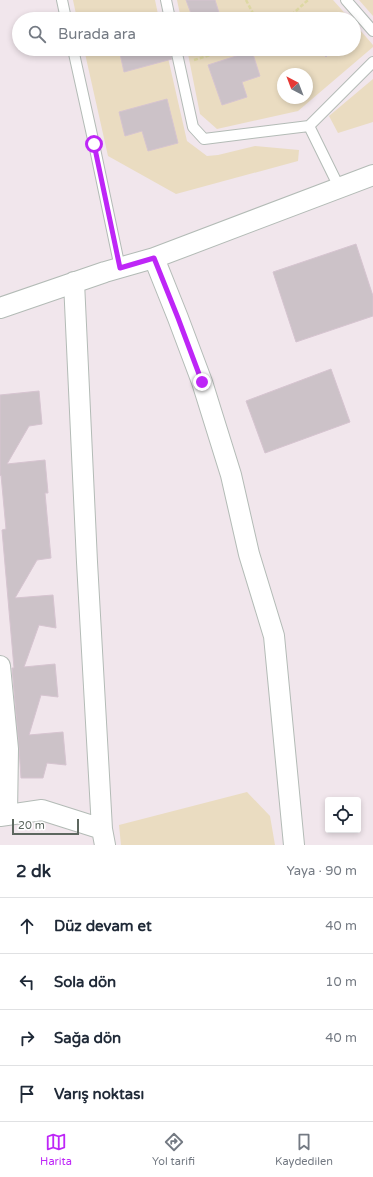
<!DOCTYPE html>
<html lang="tr">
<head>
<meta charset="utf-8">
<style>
  :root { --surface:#fff; --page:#f6f6f7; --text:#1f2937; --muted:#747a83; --line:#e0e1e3; --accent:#be26f7 }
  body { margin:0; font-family:"Varela Round",sans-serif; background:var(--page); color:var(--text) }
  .controls { position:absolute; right:12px; bottom:12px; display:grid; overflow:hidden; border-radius:4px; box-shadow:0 2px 6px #0003 }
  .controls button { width:36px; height:36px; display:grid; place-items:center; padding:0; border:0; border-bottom:1px solid var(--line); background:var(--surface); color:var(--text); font:20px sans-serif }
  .compass { position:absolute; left:277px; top:68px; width:36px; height:36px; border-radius:50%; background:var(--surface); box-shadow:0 2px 6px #0003; rotate:318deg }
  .scale { position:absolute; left:12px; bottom:10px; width:67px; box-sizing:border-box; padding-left:4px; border:2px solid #5d675f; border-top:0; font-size:11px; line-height:14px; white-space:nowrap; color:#5d675f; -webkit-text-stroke:3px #fff; paint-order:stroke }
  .stop { position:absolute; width:12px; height:12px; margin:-9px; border:3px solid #be26f7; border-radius:50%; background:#fff }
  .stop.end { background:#be26f7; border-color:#fff; box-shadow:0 1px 4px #0008 }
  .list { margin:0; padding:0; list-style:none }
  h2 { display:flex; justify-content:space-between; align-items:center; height:52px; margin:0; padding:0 16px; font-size:17px }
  h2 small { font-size:13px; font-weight:400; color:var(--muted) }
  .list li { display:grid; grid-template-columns:26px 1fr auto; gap:12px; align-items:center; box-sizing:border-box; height:56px; padding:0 16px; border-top:1px solid var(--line) }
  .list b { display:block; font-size:15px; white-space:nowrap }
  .list em { font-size:13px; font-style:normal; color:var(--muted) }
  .icon { flex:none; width:22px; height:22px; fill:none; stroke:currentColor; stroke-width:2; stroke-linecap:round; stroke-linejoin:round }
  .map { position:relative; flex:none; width:373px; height:845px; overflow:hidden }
  .search { position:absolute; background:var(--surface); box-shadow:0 2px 6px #0003; left:12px; right:12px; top:12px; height:44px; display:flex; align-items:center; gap:10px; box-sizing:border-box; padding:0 14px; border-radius:22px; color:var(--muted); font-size:15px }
  .sheet { height:276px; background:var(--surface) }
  nav { display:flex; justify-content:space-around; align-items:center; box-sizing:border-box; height:56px; border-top:1px solid var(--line); background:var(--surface); font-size:11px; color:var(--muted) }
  nav a { display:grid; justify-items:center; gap:2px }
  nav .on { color:var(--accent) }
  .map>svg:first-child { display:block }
  .green { fill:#eadcc1; fill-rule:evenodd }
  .building { fill:#ccc2c8; stroke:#d6c4d0 }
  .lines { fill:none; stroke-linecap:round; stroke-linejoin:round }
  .service-casing { stroke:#b3bbb6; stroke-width:12 }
  .minor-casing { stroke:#b3bbb6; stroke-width:22 }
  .path { stroke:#ddd8a3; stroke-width:2.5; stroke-dasharray:4 2; stroke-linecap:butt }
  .service { stroke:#fff; stroke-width:10 }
  .minor { stroke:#fff; stroke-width:20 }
  .route { stroke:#be26f7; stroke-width:5 }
</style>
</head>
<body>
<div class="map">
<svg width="373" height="845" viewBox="0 0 373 845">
  <rect width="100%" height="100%" fill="#f1e6ec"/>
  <path class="green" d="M73,0H155L159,19H77Z
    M177,0H333L350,19H181Z
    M359,0H373V16Z
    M354,23L373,45V47L298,111L217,129L200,114L187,49H354ZM283,74H307V98H283Z
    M84,49H166L187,141L207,156L218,155L255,146L299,150L298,161L176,194L108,156Z
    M373,79V122L338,133L329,116Z
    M247,792L270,816L275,845H121L119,825Z"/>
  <path class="building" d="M186,0H215L221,19H193Z
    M119,49H170L172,59L124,72Z
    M298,49H311L305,55Z
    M318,49H334L326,57Z
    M252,51L260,76L242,82L247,97L222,105L208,65Z
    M167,99L178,143L148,151L142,131L125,136L119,112Z
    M356,244L373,296V316L296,342L273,272Z
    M331,369L350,422L265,453L246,401Z
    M39,391L42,424L29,426L7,464L45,460L48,493H45L51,558L37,560L15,598L53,595L56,628L39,625L24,667L55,664L58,697L41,695L29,735L63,732L66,765L47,763L43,778H21L19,748L12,668H14L2,530L6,529L1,475L0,476V395Z"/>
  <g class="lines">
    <defs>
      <path id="service" d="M62,0L66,19
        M166,0L170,19
        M346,0L373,31
        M73,49L94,144L120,268
        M176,49L193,127L204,139L309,126L373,62
        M309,126L339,187"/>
      <path id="minor" d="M154,258L178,318L202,382L231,475L249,554L274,636L294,845
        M74,282L87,562L102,829L105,845
        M0,308L105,272L154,258L373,175
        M0,666L8,749L7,815
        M0,816L42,810L102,829"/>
    </defs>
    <use href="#service" class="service-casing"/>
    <use href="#minor" class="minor-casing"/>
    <path class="path" d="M246,0L256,19
      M287,19L308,0
      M194,60L230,49"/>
    <use href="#service" class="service"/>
    <use href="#minor" class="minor"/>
  </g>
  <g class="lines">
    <path class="route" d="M94,144L120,268L154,258L178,318L202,382"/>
  </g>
</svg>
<div class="controls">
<button><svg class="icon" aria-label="locate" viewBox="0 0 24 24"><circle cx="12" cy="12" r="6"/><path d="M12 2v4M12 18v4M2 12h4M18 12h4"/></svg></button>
</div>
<svg class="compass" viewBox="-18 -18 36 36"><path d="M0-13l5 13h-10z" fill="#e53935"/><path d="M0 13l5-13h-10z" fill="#747a83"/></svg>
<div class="scale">20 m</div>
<div class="stop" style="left:94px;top:144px"></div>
<div class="stop end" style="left:202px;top:382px"></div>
<div class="search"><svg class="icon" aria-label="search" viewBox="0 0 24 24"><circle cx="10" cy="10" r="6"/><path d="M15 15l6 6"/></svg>Burada ara</div>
</div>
<section class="sheet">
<h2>2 dk<small>Yaya · 90 m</small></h2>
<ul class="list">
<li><svg class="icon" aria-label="ahead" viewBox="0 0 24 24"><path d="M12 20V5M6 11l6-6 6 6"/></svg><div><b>Düz devam et</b></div><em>40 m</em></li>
<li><svg class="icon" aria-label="left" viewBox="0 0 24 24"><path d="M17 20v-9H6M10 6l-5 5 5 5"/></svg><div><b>Sola dön</b></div><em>10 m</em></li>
<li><svg class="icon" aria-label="right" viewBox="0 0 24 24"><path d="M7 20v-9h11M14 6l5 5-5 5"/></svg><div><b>Sağa dön</b></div><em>40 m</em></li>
<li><svg class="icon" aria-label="arrive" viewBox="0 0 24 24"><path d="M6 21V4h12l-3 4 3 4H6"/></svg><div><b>Varış noktası</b></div></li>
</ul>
</section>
<nav>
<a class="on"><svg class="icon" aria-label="map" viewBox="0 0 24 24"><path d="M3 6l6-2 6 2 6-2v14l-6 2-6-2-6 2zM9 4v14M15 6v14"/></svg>Harita</a>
<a><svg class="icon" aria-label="directions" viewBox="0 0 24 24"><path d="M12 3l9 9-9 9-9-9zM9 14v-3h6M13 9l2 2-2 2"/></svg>Yol tarifi</a>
<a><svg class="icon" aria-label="saved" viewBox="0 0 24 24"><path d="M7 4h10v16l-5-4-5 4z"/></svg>Kaydedilen</a>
</nav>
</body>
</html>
